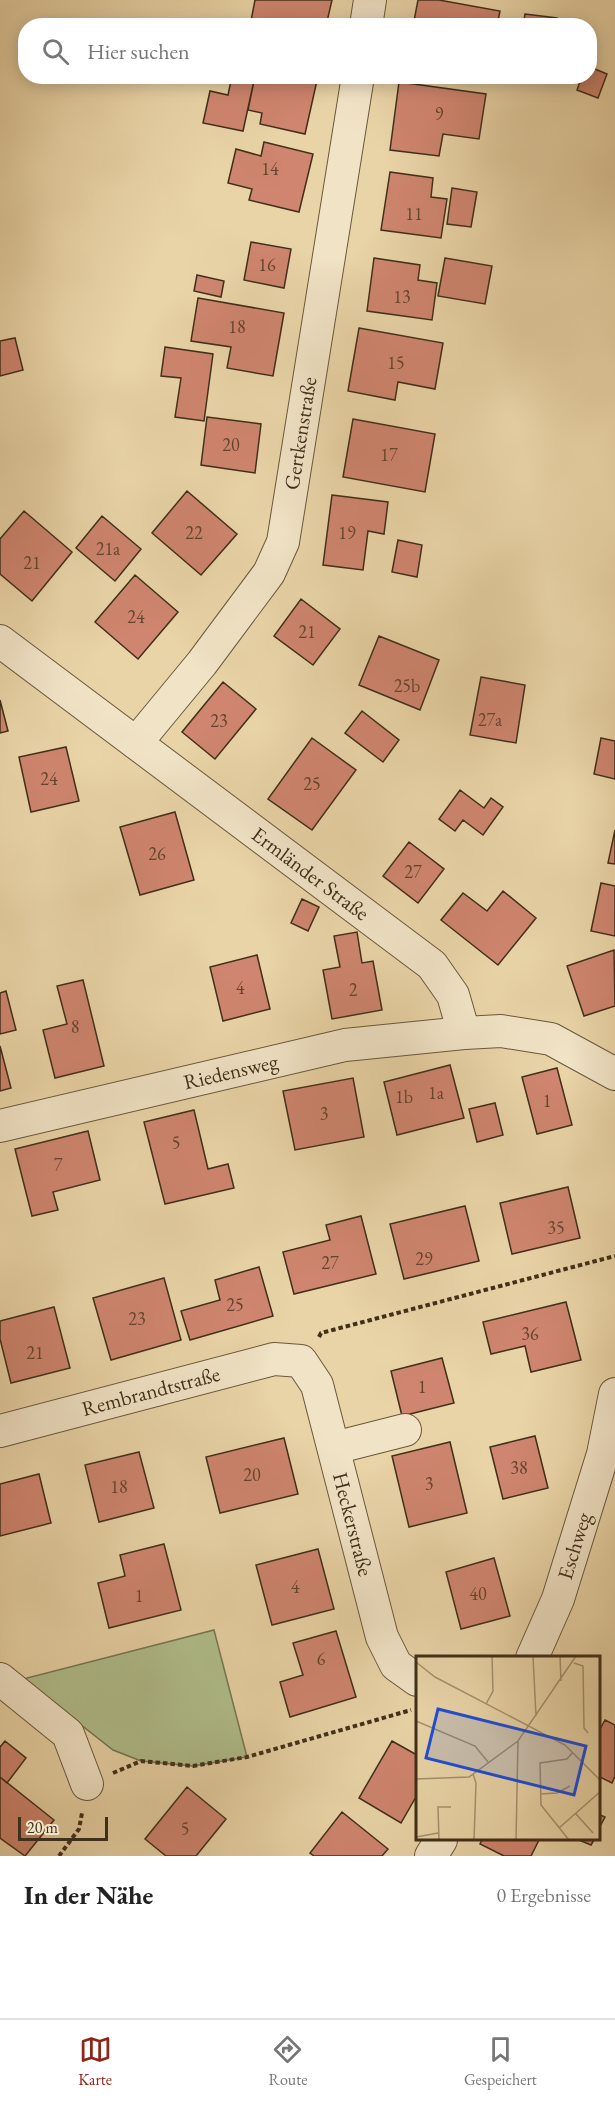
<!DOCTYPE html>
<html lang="de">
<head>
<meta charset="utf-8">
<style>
  :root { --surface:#fff; --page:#f2f2f2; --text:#222; --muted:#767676; --line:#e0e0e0; --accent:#8f2418 }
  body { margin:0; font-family:"EB Garamond",serif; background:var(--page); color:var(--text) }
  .scale { position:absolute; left:18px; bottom:15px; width:90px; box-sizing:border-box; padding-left:6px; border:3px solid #402f19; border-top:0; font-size:16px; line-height:21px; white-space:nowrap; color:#402f19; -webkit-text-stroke:4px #f1e3c6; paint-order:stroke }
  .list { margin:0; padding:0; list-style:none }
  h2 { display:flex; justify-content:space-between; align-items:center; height:78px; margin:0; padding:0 24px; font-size:26px }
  h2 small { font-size:20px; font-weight:400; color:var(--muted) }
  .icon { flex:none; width:33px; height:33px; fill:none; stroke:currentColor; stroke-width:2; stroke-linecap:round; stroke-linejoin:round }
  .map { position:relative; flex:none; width:615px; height:1856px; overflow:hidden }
  .search { position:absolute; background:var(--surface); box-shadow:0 3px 15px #0003; left:18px; right:18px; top:18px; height:66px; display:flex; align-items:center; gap:15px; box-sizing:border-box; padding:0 21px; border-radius:24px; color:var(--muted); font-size:22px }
  .sheet { height:162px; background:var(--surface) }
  nav { display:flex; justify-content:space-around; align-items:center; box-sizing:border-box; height:84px; border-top:2px solid var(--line); background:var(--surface); font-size:16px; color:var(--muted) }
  nav a { display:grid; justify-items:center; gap:3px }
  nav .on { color:var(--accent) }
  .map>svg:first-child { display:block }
  .green { fill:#b0be8c; stroke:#787652; stroke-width:1.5 }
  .building { fill:#cf856f; stroke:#402f19; stroke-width:1.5 }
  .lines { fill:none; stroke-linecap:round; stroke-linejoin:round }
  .minor-casing { stroke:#6a583c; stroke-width:34 }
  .path { stroke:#402f19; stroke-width:4; stroke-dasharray:4.5 3; stroke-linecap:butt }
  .minor { stroke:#f1e3c6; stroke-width:32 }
  .labels { text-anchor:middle; stroke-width:6; stroke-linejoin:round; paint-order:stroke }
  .number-label { font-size:18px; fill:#64442e }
  .street-label { font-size:21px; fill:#402f19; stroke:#f1e3c6 }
  .inset-road { fill:none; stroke:#a5926e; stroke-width:1.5 }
  .view { fill:#1d4ed8; fill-opacity:0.15; stroke:#1d4ed8; stroke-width:3 }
  .inset-edge { fill:none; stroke:#402f19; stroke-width:3 }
</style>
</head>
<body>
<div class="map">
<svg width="615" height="1856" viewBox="0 0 615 1856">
  <rect width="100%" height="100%" fill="#e9d4a7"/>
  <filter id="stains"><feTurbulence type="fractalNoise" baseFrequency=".00333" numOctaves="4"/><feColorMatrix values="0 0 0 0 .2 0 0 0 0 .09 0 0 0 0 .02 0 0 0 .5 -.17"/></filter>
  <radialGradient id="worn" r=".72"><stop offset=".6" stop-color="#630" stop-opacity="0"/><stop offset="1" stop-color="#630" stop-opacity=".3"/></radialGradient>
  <path class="green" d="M214,1630L247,1757L193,1766L141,1761L113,1750L23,1679Z"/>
  <path class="building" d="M255,0H332L326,26H250Z
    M418,0H439L500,11L497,26H413Z
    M525,14L557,18L556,26H523Z
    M590,67L607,74L598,98L577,90L582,76H590Z
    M232,76H255L243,131L203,123L210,91L228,95Z
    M255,76H318L305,134L260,124L262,113L248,110Z
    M399,82L486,94L479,139L443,134L439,156L390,150Z
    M264,142L313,154L299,212L249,200L252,189L228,183L236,149L261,156Z
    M390,172L433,178L431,197L447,199L441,238L381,230Z
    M452,188L477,192L471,227L447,224Z
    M251,242L291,249L284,288L244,280Z
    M374,258L420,265L418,280L437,283L432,320L367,311Z
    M445,258L492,266L485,304L438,296Z
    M197,275L224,281L221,297L194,291Z
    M198,298L284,313L273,376L227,368L231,347L191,341Z
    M359,328L443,343L435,389L398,382L395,400L348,391Z
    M15,338L23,370L0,376V341Z
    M165,347L213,354L204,421L175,417L181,378L161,376Z
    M207,417L261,424L255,473L201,465Z
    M353,419L435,434L425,492L343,477Z
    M187,491L237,534L201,575L152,533Z
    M332,495L388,502L384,534L368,531L363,570L323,565Z
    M24,511L72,552L32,601L0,574V539Z
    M102,516L141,549L115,581L76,548Z
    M398,540L422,545L417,577L392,572Z
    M135,575L178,612L138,659L95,622Z
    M301,599L340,629L313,665L274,636Z
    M379,636L439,660L420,710L359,685Z
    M481,677L525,685L516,743L470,735Z
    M223,682L256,709L215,759L182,732Z
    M0,700L8,731L0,733Z
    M362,711L399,740L383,762L345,733Z
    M312,738L356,770L312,830L268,799Z
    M601,738L615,741V779L594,774Z
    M66,747L79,801L31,812L19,757Z
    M460,790L484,808L491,798L503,807L483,835L463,820L455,831L439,819Z
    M175,812L194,880L140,895L120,827Z
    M615,830V864L608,863Z
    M409,842L444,869L418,903L383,876Z
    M601,883L615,886V936L591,931Z
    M503,891L536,918L498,965L441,920L463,893L487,911Z
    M302,899L319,907L308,931L291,923Z
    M357,932L362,963L373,961L382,1010L332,1019L323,970L340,967L334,936Z
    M614,950L615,1006L584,1016L567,966Z
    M257,955L270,1009L223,1021L210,967Z
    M83,980L104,1066L55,1078L43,1030L67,1024L57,986Z
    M6,991L16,1030L0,1034V993Z
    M0,1046L11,1088L0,1091Z
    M450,1065L464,1118L397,1135L384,1082Z
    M557,1068L572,1125L537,1134L522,1077Z
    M353,1078L364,1137L295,1150L283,1091Z
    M495,1103L503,1135L477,1142L469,1109Z
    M194,1110L208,1169L228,1164L234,1188L165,1204L144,1122Z
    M88,1131L100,1180L53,1192L58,1210L32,1216L15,1149Z
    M568,1187L580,1238L512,1254L500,1203Z
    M465,1206L479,1261L404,1279L390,1224Z
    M361,1216L376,1274L294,1294L283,1252L330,1240L326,1225Z
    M259,1267L273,1316L190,1340L181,1311L220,1300L215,1280Z
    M164,1278L181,1340L111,1360L93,1298Z
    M566,1302L581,1360L531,1372L525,1346L491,1354L483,1322Z
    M54,1307L70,1368L11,1383L0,1339V1321Z
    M442,1358L454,1403L402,1416L391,1371Z
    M535,1436L548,1488L503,1499L490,1447Z
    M284,1438L298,1494L220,1513L206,1457Z
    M450,1442L467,1513L409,1527L392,1456Z
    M139,1452L154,1508L99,1522L85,1465Z
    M39,1474L51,1523L0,1536V1484Z
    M164,1544L181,1610L109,1628L98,1583L125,1576L120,1555Z
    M318,1549L334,1609L272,1625L256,1565Z
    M494,1558L510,1616L461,1629L446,1572Z
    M336,1631L356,1697L290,1717L280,1682L303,1675L293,1643Z
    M605,1720L615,1725V1776L612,1783L598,1776V1733Z
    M5,1741L26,1758L7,1783L0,1777V1747Z
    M392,1741L417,1755V1795L401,1823L359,1798Z
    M0,1777L54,1820L25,1856L0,1838Z
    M187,1787L226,1819L196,1856H166L145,1839Z
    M342,1812L388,1849L382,1856H314L310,1853Z
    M598,1814L605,1817L598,1830Z
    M482,1840H539L531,1856H504L480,1844Z
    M579,1840H594L591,1845Z"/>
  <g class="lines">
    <defs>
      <g id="minor">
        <path d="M366,26L370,0"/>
        <path id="s1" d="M0,641L432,965L453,995L464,1033L501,1031L551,1039L615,1074"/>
        <path id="s2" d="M136,743L202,663L269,573L283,542L358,76"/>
        <path id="s3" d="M0,1126L345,1045L464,1033"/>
        <path id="s4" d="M0,1431L274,1359L301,1361L317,1385L382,1637L396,1665L417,1680"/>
        <path d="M334,1448L405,1430"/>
        <path id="s5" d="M532,1658L558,1599L603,1454L615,1394"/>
        <path d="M0,1679L68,1734L87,1784"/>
        <path d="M431,1856L441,1840"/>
      </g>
    </defs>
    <use href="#minor" class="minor-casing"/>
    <path class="path" d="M319,1337L321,1333L615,1256
      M113,1773L141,1761L193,1766L247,1757L411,1710
      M59,1856L79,1829L82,1813"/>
    <use href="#minor" class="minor"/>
  </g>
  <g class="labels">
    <g class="number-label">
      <text x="439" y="120">9</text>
      <text x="270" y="175">14</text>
      <text x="414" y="220">11</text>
      <text x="267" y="271">16</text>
      <text x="402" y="303">13</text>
      <text x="237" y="333">18</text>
      <text x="396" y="369">15</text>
      <text x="231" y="451">20</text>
      <text x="389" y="461">17</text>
      <text x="194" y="539">22</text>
      <text x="347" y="539">19</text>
      <text x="108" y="555">21a</text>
      <text x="32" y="569">21</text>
      <text x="136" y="623">24</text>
      <text x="307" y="638">21</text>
      <text x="407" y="692">25b</text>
      <text x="490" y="726">27a</text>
      <text x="219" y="727">23</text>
      <text x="49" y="785">24</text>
      <text x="312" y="790">25</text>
      <text x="157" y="860">26</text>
      <text x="413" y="878">27</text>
      <text x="240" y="994">4</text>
      <text x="353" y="996">2</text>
      <text x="75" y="1033">8</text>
      <text x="436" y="1099">1a</text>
      <text x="404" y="1103">1b</text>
      <text x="547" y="1107">1</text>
      <text x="324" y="1120">3</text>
      <text x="176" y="1149">5</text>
      <text x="58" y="1171">7</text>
      <text x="556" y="1234">35</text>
      <text x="424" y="1265">29</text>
      <text x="330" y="1269">27</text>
      <text x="235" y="1311">25</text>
      <text x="137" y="1325">23</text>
      <text x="530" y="1340">36</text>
      <text x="35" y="1359">21</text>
      <text x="422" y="1393">1</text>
      <text x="519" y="1474">38</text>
      <text x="252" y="1481">20</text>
      <text x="429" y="1490">3</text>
      <text x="119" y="1493">18</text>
      <text x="295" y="1593">4</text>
      <text x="478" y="1600">40</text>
      <text x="139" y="1602">1</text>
      <text x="321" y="1665">6</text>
      <text x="185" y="1835">5</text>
    </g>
    <g class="street-label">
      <text dy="7" stroke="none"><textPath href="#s2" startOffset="360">Gertkenstraße</textPath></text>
      <text dy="7" stroke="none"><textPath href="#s1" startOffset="388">Ermländer Straße</textPath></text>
      <text dy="7" stroke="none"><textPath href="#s3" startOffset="237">Riedensweg</textPath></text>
      <text dy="7" stroke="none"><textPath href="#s4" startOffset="156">Rembrandtstraße</textPath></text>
      <text dy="7" stroke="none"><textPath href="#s4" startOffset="483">Heckerstraße</textPath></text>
      <text dy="7" stroke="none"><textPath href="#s5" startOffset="120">Eschweg</textPath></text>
    </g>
  </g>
  <g transform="translate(416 1656)">
    <rect width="184" height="184" fill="#e9d4a7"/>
    <path class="inset-road" d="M117,0L120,60M144,0L145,25M0,6L19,21L149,89L185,125M158,7L167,10L168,72L172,77M70,48L77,35L76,0M0,65L59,90L72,106M57,118L60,127L58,184M0,123L53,121L102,85L160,0M124,138L141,137L154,130M160,158L177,177M143,172L185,135M0,181L22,177M23,184L22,151H35M100,184L102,85M153,184L125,149L124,107L151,103L157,96"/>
    <path class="view" d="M22,53L170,90L158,139L10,102Z"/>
    <rect width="184" height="184" class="inset-edge"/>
  </g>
  <rect width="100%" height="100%" filter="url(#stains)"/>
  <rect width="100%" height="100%" fill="url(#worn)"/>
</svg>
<div class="scale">20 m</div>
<div class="search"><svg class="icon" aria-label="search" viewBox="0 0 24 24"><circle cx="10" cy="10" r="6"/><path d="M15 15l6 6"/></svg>Hier suchen</div>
</div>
<section class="sheet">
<h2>In der Nähe<small>0 Ergebnisse</small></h2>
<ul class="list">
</ul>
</section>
<nav>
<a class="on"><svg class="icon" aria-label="map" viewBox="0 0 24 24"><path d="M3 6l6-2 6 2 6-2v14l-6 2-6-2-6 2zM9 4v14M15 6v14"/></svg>Karte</a>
<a><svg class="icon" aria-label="directions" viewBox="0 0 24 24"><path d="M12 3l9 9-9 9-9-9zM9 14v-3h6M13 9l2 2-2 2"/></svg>Route</a>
<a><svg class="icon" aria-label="saved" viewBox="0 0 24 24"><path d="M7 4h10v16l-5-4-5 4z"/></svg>Gespeichert</a>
</nav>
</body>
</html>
